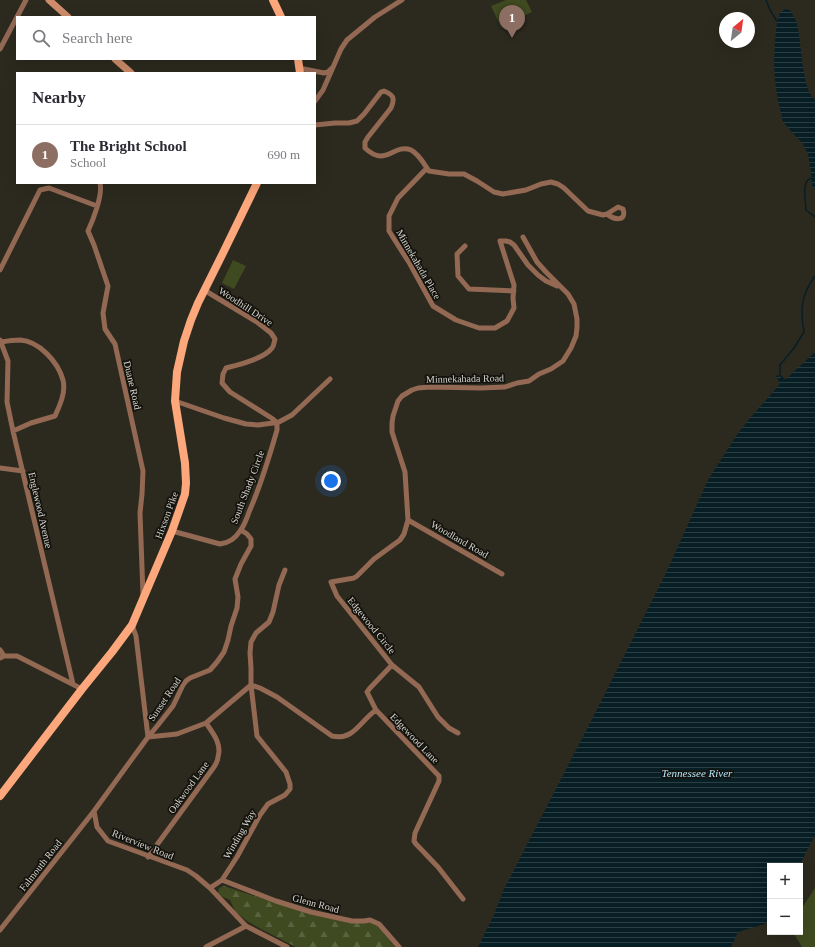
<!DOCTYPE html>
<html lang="en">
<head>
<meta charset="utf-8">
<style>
  :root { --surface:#fff; --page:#f2f2f3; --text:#2b2b33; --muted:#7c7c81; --line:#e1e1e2; --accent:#1a73e8 }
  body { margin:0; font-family:Georgia,serif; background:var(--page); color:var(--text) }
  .controls { position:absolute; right:12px; bottom:12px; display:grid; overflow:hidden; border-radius:0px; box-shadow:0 4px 16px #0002 }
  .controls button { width:36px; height:36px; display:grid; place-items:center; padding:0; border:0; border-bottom:1px solid var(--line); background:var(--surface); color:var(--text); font:20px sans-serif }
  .compass { position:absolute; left:719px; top:12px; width:36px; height:36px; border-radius:50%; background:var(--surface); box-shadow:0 4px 16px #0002; rotate:29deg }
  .you { position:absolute; left:331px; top:481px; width:14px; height:14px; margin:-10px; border:3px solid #fff; border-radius:50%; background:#1a73e8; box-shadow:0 0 0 6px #1a73e833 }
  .badge { display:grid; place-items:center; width:26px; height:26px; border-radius:50%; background:var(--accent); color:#fff; font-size:13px; font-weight:700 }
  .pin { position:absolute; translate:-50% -33px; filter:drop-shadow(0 1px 2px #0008) }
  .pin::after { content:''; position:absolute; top:21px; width:14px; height:12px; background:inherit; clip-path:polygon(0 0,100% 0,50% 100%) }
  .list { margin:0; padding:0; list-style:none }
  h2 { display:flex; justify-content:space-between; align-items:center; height:52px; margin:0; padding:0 16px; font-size:17px }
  h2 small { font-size:13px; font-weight:400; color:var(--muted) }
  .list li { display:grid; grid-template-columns:26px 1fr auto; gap:12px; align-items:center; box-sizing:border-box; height:60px; padding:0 16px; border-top:1px solid var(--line) }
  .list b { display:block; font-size:15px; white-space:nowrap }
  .list p { margin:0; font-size:13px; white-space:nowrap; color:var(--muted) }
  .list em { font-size:13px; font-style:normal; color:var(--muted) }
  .icon { flex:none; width:22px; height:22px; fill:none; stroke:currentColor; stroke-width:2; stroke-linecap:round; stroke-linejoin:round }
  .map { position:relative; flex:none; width:815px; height:947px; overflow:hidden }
  .search { position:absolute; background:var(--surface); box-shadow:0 4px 16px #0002; left:16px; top:16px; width:300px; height:44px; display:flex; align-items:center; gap:10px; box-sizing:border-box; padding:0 14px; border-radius:0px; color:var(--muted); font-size:15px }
  .panel { position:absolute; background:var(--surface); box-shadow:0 4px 16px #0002; left:16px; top:72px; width:300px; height:112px; border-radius:0px }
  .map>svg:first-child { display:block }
  .green { fill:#3f4a20 }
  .forest { fill:url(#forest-firs) }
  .water { fill:url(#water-rules) }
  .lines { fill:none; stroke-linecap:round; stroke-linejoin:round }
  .stream { stroke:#081e25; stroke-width:1.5 }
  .street { stroke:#936954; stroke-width:5 }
  .secondary { stroke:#ce8c6b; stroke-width:7 }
  .primary { stroke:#fda77c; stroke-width:8 }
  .labels { text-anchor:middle; stroke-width:3.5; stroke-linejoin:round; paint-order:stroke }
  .street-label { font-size:10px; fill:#d6d5cd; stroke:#13120d }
  .water-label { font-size:11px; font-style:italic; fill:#afe6fd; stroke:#13120d }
</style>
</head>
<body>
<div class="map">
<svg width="815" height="947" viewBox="0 0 815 947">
  <defs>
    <pattern id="forest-firs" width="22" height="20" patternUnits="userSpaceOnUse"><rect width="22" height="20" fill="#3f4a20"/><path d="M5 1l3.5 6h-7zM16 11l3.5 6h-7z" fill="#5a633f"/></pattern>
    <pattern id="water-rules" width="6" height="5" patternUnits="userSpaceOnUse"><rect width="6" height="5" fill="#081e25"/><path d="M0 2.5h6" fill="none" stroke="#2b3e43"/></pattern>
  </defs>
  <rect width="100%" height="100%" fill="#2c2a1e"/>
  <path class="green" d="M506,0H526L532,12L501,27L491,6Z
    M233,260L246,266L234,289L222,283Z
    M815,888V947H802L793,932H800V911Z"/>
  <path class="forest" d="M224,886L282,905L318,916L355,923H373L381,930L395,947H296L261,929L247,921L235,911L230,900L223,897L218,893L219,888Z"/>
  <path class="water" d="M785,9L790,10C792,14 796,19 797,24C802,42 801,88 815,100V190L812,185L811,172L808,154L802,143L783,122L778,101L775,80L774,62L775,41L777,22L780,13Z
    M815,352V835L799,866H770V918L765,924L738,932L731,947H478L494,915L503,891L589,725L666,573L708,480L736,436L750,418L780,384L776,376L778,375L783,379H786Z"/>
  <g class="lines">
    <path class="stream" d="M766,0L770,10L777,21
      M815,178C813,178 810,178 808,180C802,185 806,203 806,210L815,217
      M784,380L780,375V365L794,348L804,332C800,310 801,295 815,276"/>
    <path class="street" d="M17,17L26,0
      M0,49L17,17
      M299,68L324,73L328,72L332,68
      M315,101L323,90L341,49L347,40L375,17L402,0
      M315,125L335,123H349L357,121L364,114L381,92L384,91C394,95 395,99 391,108L368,137L365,142V148C386,168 393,143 411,150C419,154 424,164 429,171L449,174H464L477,181L494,192L503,194L526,190L541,184L551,182L558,184L564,188L588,211L603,215L607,214L618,207L623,209C627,222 614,220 607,214
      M427,168L398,198L389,216V231L410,264L433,306L456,320L479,328H495L507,321L514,308L513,298L514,285L500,241H506L510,242L514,245L528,265L538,275L546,281L557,286
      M100,183C103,195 93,220 88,231L94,245L108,286L103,313L105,329L115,344L143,471L142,494L140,513L143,595
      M465,246L457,254L458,276L469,289L514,291
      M0,270L40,190L49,188L97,206
      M0,340L8,361L7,402L13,431L73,684
      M1,342C7,341 13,340 20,340C39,341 58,362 63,380C66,392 60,405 55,416L31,423L13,431
      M175,401L224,418L246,424L258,425L273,423H277L292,415L330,379
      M0,468L23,471
      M408,520L502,574
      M172,531L220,544C229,543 235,539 240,531C244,526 247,518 249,512C261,485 269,458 277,430V423L273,419L230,392L222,383L223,374L226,368C238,365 264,359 272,348C274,346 274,342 275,339L271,333L257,322L204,290
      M132,625L136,636L148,737
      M0,650L4,656
      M0,658L4,656H17L82,689
      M392,665L370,688L367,692L376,710L439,776V781L415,833L414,841L416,844L438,867L463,899
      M251,685L260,688L277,697L332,736C354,741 360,721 376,710
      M458,733L449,728L438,717L419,687L392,665L337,596L331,582L354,578L357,576L374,559L400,540L404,534L408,520L405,472L392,432V423L393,416L398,401L402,396L412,390L418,388L430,387L481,388L505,387L517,383L529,381L539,374L551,369L563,361L571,348L576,336L577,327V319L574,304L568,294L546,272L537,262L523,237
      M148,737L177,734L206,723L251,685
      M94,811L97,827L108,841L187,870L196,876L210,888L246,926L287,947
      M148,857L214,767C216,764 218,760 218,757C222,744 213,733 206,723
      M222,880L276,901L311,912L352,921H364L370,920L379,924L399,947
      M210,888L222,880L237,857L260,815L268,804L285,795L290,789V784L286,772L257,736L251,685V668L250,653L251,642L256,633L269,622L273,612L279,585L285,570
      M0,930L94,811L148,737L158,725L173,706L183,685L186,681L190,678L210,670L217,662L224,652L228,640L231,626L237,608L238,597L235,579L241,564L251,546V539L247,534L241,530
      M206,947L246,926"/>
    <path class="secondary" d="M49,0L68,17
      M115,59L131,73"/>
    <path class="primary" d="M273,0L281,17
      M298,59L300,73
      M0,796L82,689L112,652L132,625L143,599L172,531L185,494L186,483L185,463L175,401L177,372L184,341L191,320L198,303L222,255L257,183"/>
  </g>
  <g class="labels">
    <g class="street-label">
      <text transform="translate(419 264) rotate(60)" y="4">Minnekahada Place</text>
      <text transform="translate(246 306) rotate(33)" y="4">Woodhill Drive</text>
      <text transform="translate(465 378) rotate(-1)" y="4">Minnekahada Road</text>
      <text transform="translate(133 385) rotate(77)" y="4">Duane Road</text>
      <text transform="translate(247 487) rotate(-69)" y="4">South Shady Circle</text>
      <text transform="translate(41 510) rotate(77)" y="4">Englewood Avenue</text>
      <text transform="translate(166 515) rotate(-70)" y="4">Hixson Pike</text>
      <text transform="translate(460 539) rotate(30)" y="4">Woodland Road</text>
      <text transform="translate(372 625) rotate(51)" y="4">Edgewood Circle</text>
      <text transform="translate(164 699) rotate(-56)" y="4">Sunset Road</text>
      <text transform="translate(415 738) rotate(46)" y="4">Edgewood Lane</text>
      <text transform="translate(188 787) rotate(-54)" y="4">Oakwood Lane</text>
      <text transform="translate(239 834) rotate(-60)" y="4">Winding Way</text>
      <text transform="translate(143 844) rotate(22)" y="4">Riverview Road</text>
      <text transform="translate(40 865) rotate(-52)" y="4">Falmouth Road</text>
      <text transform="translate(316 903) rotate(15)" y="4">Glenn Road</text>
    </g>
    <g class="water-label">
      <text x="697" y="777">Tennessee River</text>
    </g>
  </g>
</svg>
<div class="controls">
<button>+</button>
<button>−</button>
</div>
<svg class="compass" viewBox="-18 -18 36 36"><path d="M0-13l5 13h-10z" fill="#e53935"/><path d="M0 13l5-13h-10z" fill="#7c7c81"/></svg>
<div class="you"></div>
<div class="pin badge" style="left:512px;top:38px;background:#8d6e63">1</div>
<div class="search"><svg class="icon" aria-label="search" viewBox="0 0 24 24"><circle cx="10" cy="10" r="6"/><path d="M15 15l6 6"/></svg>Search here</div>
<section class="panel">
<h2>Nearby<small></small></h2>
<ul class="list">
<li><span class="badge" style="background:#8d6e63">1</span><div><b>The Bright School</b><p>School</p></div><em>690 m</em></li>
</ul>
</section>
</div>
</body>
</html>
